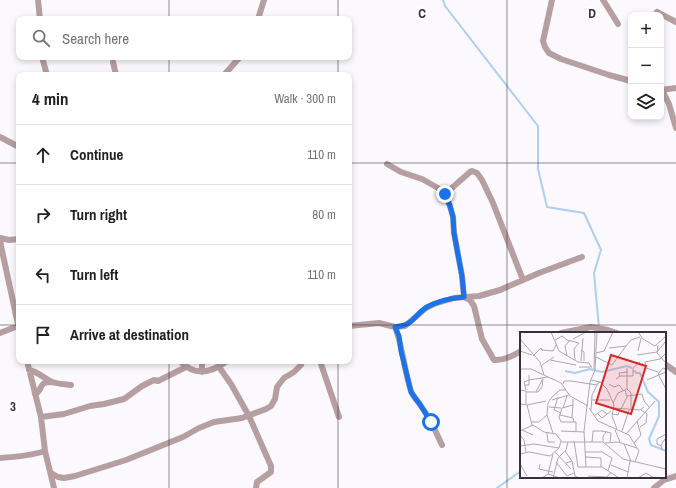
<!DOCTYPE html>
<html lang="en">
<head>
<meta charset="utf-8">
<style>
  :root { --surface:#fff; --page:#f2f2f2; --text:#202124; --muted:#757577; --line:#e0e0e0 }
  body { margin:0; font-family:"Archivo Narrow",sans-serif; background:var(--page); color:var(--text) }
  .controls { position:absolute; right:12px; top:12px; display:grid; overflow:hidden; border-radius:8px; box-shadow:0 2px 6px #0003 }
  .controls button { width:36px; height:36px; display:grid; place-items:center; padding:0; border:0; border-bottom:1px solid var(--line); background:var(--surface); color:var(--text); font:20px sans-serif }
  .stop { position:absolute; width:12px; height:12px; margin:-9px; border:3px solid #1a73e8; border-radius:50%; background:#fff }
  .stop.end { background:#1a73e8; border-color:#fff; box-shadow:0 1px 4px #0008 }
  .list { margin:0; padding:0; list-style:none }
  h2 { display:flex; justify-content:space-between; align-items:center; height:52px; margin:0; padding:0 16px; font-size:17px }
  h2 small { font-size:13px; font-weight:400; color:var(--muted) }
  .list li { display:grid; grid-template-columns:26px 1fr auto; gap:12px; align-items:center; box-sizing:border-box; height:60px; padding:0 16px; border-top:1px solid var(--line) }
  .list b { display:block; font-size:15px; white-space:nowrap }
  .list em { font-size:13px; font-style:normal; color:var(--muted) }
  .icon { flex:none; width:22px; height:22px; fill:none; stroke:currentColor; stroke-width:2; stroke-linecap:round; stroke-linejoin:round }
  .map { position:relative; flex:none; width:676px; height:488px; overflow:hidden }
  .search { position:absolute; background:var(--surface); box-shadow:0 2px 6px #0003; left:16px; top:16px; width:336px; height:44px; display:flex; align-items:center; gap:10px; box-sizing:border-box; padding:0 14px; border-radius:8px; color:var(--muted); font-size:15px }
  .panel { position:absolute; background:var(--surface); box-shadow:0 2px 6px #0003; left:16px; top:72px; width:336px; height:292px; border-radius:8px }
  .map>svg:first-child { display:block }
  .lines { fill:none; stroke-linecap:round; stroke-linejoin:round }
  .stream { stroke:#aecff1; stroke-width:2 }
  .street { stroke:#b69fa0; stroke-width:6 }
  .route { stroke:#1a73e8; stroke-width:5 }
  .grid { fill:none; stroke:#37303b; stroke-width:1; stroke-opacity:0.55 }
  .inset-river { fill:none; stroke:#aecff1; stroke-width:2 }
  .inset-road { fill:none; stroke:#ada8b0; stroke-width:1 }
  .view { fill:#d62828; fill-opacity:0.15; stroke:#d62828; stroke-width:2 }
  .inset-edge { fill:none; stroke:#37303b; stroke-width:2 }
  .grid-label { font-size:13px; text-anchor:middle; font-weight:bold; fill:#37303b; stroke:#fff; stroke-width:4; stroke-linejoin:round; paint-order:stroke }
</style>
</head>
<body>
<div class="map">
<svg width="676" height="488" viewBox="0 0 676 488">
  <rect width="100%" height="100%" fill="#fbf8fe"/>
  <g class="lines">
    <path class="stream" d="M443,0L445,6L538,126V169L547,207L584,213L601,250L594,273L599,328L596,333
      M497,488L521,471"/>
    <path class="street" d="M38,0L40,19
      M552,0L543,41L545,47L549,53L561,59L609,75L631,81
      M603,0L610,11L618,24
      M657,12L676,22
      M258,19L264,0
      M42,57L47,75
      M113,62L116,75
      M224,75L240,57
      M661,90L676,88
      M662,90L669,104L676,128
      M0,137L19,147
      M387,164L401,172L422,179L438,188L445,194L450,206L453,217L454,233L462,276L464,297L470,300L474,306L482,339L494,360C504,361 513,356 521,351
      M445,194L470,172L472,171L477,173L482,180L493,203L523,280
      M19,239L9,240L0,238L1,246L19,329
      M349,326L379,323L395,327L405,326L426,308L434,304L454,298L479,296L500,290L539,273L582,257
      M395,327C403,347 404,370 411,391C413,397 418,401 421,406C430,418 436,432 442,445
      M0,333L18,326
      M561,333L591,327L608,330L617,333
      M27,361L41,417L45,451L54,488
      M180,361C195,377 211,373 227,361
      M320,361L339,417
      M665,364L676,372
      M219,367L231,384L249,416L271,466V472L257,482L256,488
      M29,370C38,372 44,378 52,382C58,384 64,384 71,385
      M202,372V361
      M35,394C42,390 39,388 43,384C45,382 49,382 52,382
      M41,417L64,414L90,406L104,404L124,399L142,386L154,380L158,381L186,367
      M0,458C15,457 30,456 45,451
      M51,473L58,477L64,478L75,476L126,460L183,437L199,428L214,422L242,418L266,409L271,406L275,399L277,387L280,383L284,378L294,372L301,365L302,361
      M654,488L664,480L676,476"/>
  </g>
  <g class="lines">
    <path class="route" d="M431,422L421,406L411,392L401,351L399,336L395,327C413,326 414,315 427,307C438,301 452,298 464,297L462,276L454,233L453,217L450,206L445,194"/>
  </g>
  <path class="grid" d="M169,0V19M338,0V19M507,0V488M169,57V75M338,57V75M0,163H19M349,163H676M0,325H19M349,325H676M169,361V488M338,361V488"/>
  <g transform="translate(520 332)">
    <rect width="146" height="146" fill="#fbf8fe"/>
    <path class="inset-river" d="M114,38L116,41H120L128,60L139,70V84L129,107L131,113L146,119M45,39L55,41L70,37L82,40L107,34L112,36"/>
    <path class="inset-road" d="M31,0L39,19L58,30L69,31L71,35M118,0L123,7L135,14L146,4M0,7L20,30L24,43L41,51L50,64L68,74M53,7L66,0M35,8L42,4L47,8M47,8L59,11M138,13L137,21L146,31M89,16L106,14L111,8L120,5M61,18L64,20V29M0,19L12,23M118,19L121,6M76,21L84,19L93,0M117,23L137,20L146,9M13,24L21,16L22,18L33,19L36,13M47,24L45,14L50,8M76,25L92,33L106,14M30,28L56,33M55,28L54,17L59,11M61,29L63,6M22,33L34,25M59,35H72M0,37H11L24,43M74,37L75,0M146,37L143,36L138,42L146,57M138,40L126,36L125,30L140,27L146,21M100,44L99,41L108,40M96,47L100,44H113V36L120,30M9,48L28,45M71,48L80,50L87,57L94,73L92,84L97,97M127,48L146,40M43,52L44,49H51L77,53M89,52L94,55L99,53L103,58M5,53H9V43M107,57L111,61V78M0,58L6,59V72M6,58L4,50L9,48M7,60H18L22,55L23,46M16,60L22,48M107,64L122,62L124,69L129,75M38,65L34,78L41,81M53,67V73L42,76L39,85L41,90H56V99M32,68L49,63M72,68H90M93,71L98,61L107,57V36M1,72L7,73L12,93M7,73L26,69M29,75L41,76M43,76L47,64M69,76L78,89L109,103L117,116M93,76L120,78L124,75M101,77L107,65L105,58M71,78L72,63L78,51L82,50M77,81L82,86L91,79M92,82L98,83L100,77M27,83L33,101M40,83L53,86L54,90M74,84L82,78L87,82M52,85L53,73M12,90H19L27,83L28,71L32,65L40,58H46M120,95L126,91L127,82L121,78M2,98L13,103M95,98L100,110M0,99L13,93L24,100L36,102L42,110H83L103,127L146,137M41,99L64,100M102,99L109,78M27,101L28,110H35M106,102L135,69M0,103L4,108L6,120M54,109L58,135H82L99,146M72,110L73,99H82L91,101L90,110M83,110V104L87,99M85,111L98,110L117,116L119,119L115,130M114,111L121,103L117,89M104,112L111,129M0,114L14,112L39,116M141,114L137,112V107L146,102M142,118L141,113L145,107M45,119L52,129M35,120L51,137M65,120H82L92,126L88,139M0,122L9,120L30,124L39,116L41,109M65,125L81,126V135M36,130L47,144L54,141M46,131L52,129L55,144L59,146M0,132L7,144M20,132L19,137L33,140M91,133L108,140M66,135L64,99L70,50L75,38L77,0M28,142L33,122M68,144L87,145L91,140M1,146H19M22,146L28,142L40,146M33,146L38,126L46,118L48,110M107,146L110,129M118,146L126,141L134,146"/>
    <path class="view" d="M91,23L126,34L111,82L76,71Z"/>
    <rect width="146" height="146" class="inset-edge"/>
  </g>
  <g class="grid-label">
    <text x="422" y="18">C</text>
    <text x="592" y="18">D</text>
    <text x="13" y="411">3</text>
  </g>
</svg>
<div class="controls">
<button>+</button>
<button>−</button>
<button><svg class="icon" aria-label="layers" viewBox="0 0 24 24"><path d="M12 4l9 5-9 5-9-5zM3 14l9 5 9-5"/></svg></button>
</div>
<div class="stop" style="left:431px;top:422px"></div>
<div class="stop end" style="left:445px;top:194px"></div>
<div class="search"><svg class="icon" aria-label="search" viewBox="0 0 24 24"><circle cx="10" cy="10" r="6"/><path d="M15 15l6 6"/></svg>Search here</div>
<section class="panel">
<h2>4 min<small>Walk · 300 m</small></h2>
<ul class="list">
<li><svg class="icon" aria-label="ahead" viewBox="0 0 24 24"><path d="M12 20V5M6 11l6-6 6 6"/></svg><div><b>Continue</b></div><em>110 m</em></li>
<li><svg class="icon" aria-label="right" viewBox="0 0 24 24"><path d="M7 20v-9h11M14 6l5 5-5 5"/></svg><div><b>Turn right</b></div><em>80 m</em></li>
<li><svg class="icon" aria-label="left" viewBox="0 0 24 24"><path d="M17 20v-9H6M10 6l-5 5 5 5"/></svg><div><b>Turn left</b></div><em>110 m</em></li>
<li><svg class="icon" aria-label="arrive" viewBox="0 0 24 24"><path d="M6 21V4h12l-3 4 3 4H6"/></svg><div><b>Arrive at destination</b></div></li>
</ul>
</section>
</div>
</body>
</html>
